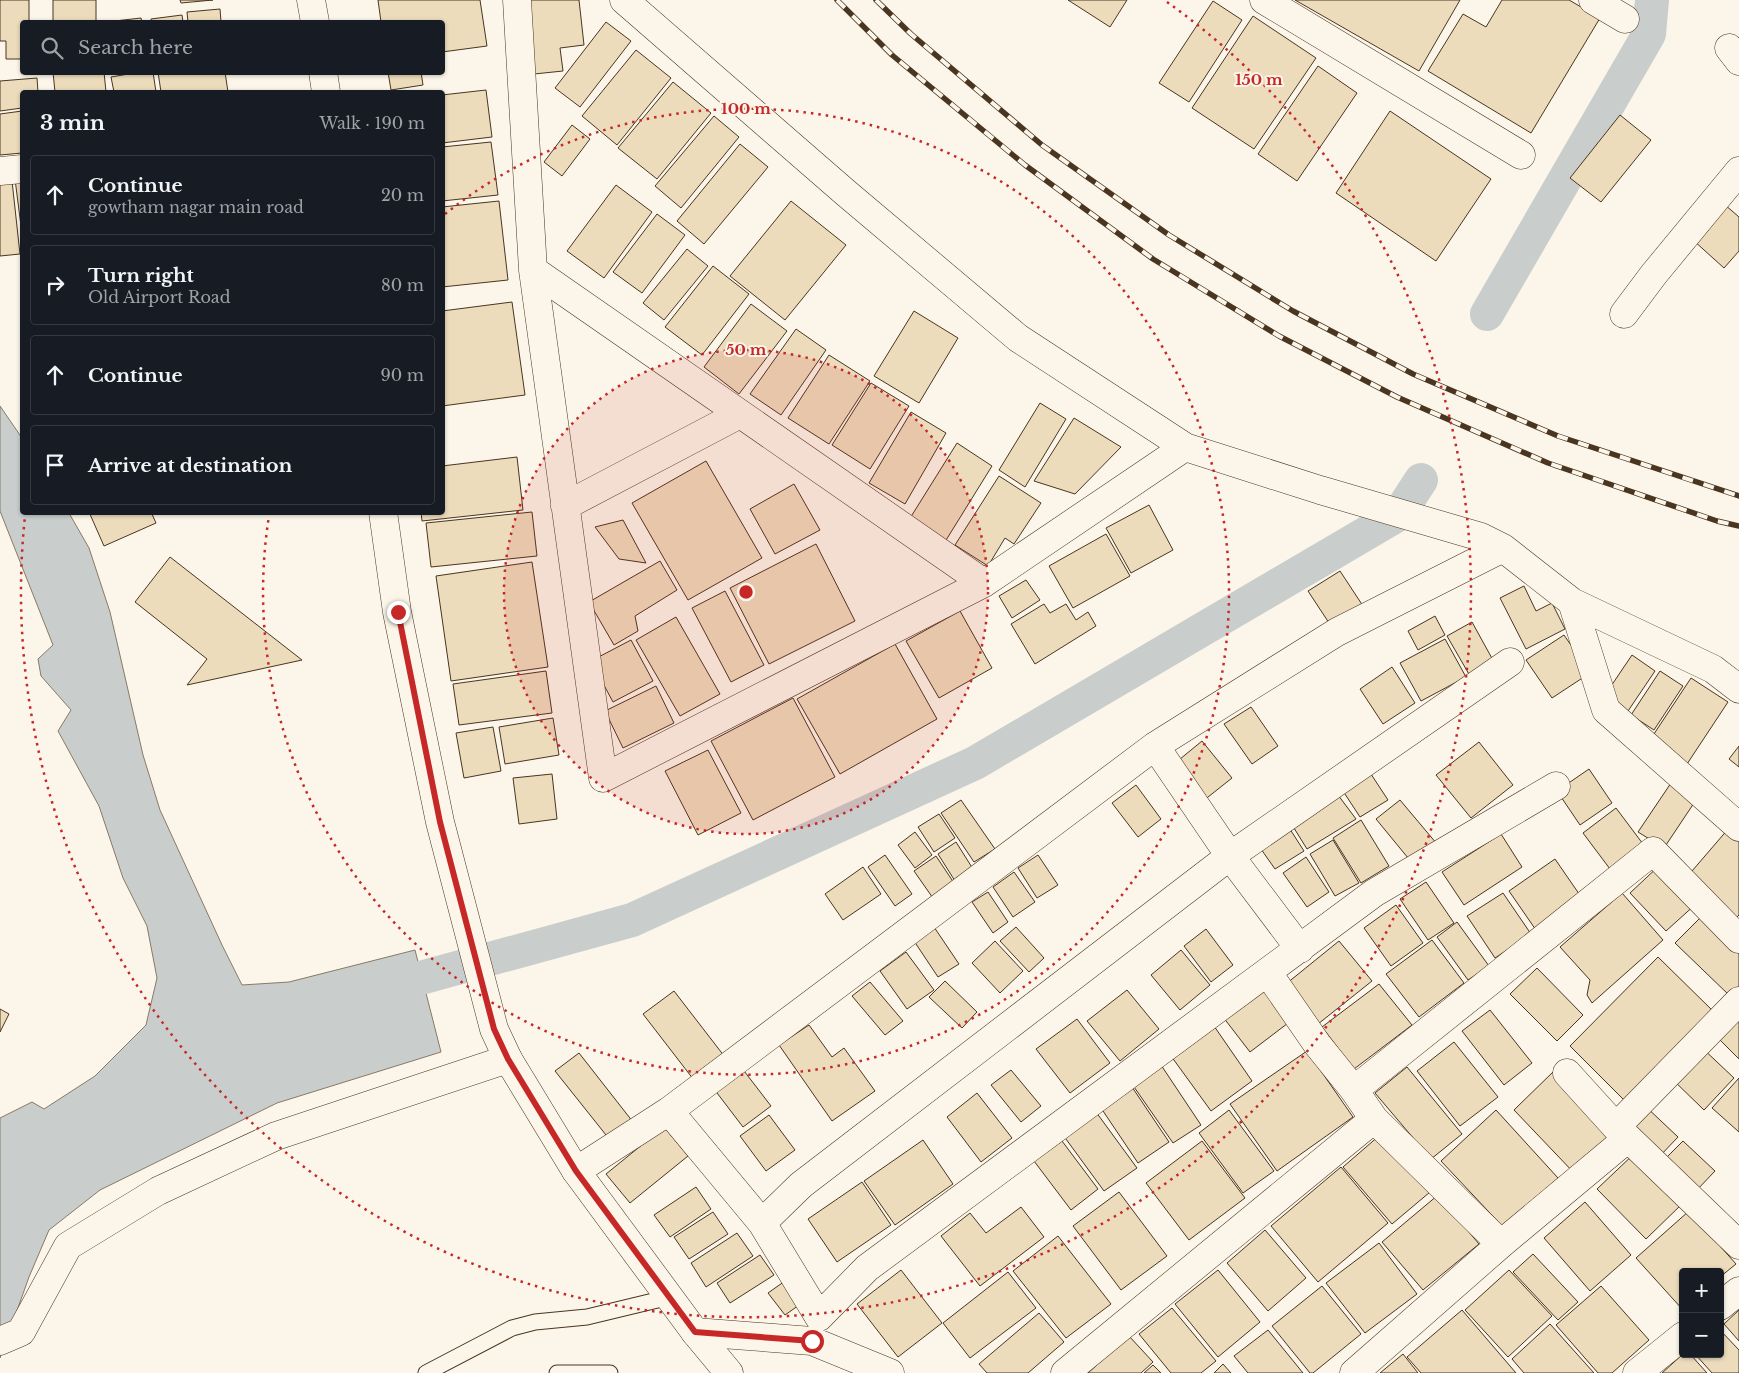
<!DOCTYPE html>
<html lang="en">
<head>
<meta charset="utf-8">
<style>
  :root { --surface:#171b24; --page:#20242c; --text:#f1f3f6; --muted:#9ea1a6; --line:#363941 }
  body { margin:0; font-family:"Libre Baskerville",serif; background:var(--page); color:var(--text) }
  .controls { position:absolute; right:15px; bottom:15px; display:grid; overflow:hidden; border-radius:5px; box-shadow:0 1px 4px #0004 }
  .controls button { width:45px; height:45px; display:grid; place-items:center; padding:0; border:0; border-bottom:1px solid var(--line); background:var(--surface); color:var(--text); font:25px sans-serif }
  .stop { position:absolute; width:15px; height:15px; margin:-11px; border:4px solid #c62828; border-radius:50%; background:#fff }
  .stop.end { background:#c62828; border-color:#fff; box-shadow:0 1px 5px #0008 }
  .list { margin:0; padding:0; list-style:none }
  h2 { display:flex; justify-content:space-between; align-items:center; height:65px; margin:0; padding:0 20px; font-size:21px }
  h2 small { font-size:16px; font-weight:400; color:var(--muted) }
  .list li { display:grid; grid-template-columns:32px 1fr auto; gap:15px; align-items:center; box-sizing:border-box; height:80px; margin:0 10px 10px; padding:0 10px; border:1px solid var(--line); border-radius:5px }
  .list b { display:block; font-size:19px; white-space:nowrap }
  .list p { margin:0; font-size:16px; white-space:nowrap; color:var(--muted) }
  .list em { font-size:16px; font-style:normal; color:var(--muted) }
  .icon { flex:none; width:28px; height:28px; fill:none; stroke:currentColor; stroke-width:2; stroke-linecap:round; stroke-linejoin:round }
  .map { position:relative; flex:none; width:1739px; height:1373px; overflow:hidden }
  .search { position:absolute; background:var(--surface); box-shadow:0 1px 4px #0004; left:20px; top:20px; width:425px; height:55px; display:flex; align-items:center; gap:12px; box-sizing:border-box; padding:0 18px; border-radius:5px; color:var(--muted); font-size:19px }
  .panel { position:absolute; background:var(--surface); box-shadow:0 1px 4px #0004; left:20px; top:90px; width:425px; height:425px; border-radius:5px }
  .map>svg:first-child { display:block }
  .water { fill:#c9cecd; stroke:#887966 }
  .lines { fill:none; stroke-linecap:round; stroke-linejoin:round }
  .canal { stroke:#c9cecd; stroke-width:34 }
  .building { fill:#ecdcbc; stroke:#4a3520 }
  .service-casing { stroke:#4a3520; stroke-width:17 }
  .minor-casing { stroke:#4a3520; stroke-width:29 }
  .tertiary-casing { stroke:#4a3520; stroke-width:29 }
  .secondary-casing { stroke:#4a3520; stroke-width:29 }
  .service { stroke:#fbf6e9; stroke-width:15 }
  .minor { stroke:#fbf6e9; stroke-width:28 }
  .tertiary { stroke:#fbf6e9; stroke-width:28 }
  .secondary { stroke:#fbf6e9; stroke-width:28 }
  .rail-casing { stroke:#4a3520; stroke-width:5.5 }
  .rail { stroke:#fbf6e9; stroke-width:4; stroke-dasharray:11; stroke-linecap:butt }
  .route { stroke:#c62828; stroke-width:6 }
  .ring { fill:none; stroke:#c62828; stroke-width:2.5; stroke-dasharray:2.5 5 }
  .centre { fill:#c62828; stroke:#fbf6e9; stroke-width:2.5 }
  .ring-label { font-size:15px; text-anchor:middle; font-weight:bold; fill:#c62828; stroke:#fbf6e9; stroke-width:4; stroke-linejoin:round; paint-order:stroke }
</style>
</head>
<body>
<div class="map">
<svg width="1739" height="1373" viewBox="0 0 1739 1373">
  <rect width="100%" height="100%" fill="#fbf6e9"/>
  <path class="water" d="M0,406L22,438V512L69,513L89,548L110,612L143,755L160,810L222,945L242,985L289,982L415,950L441,1052L277,1103L100,1190L49,1230L29,1277L0,1358V1118L32,1102L44,1109L95,1076L146,1025L157,978L147,926L123,878L99,806L58,731L71,710L41,676L38,659L53,645L0,511Z"/>
  <g class="lines">
    <path class="canal" d="M1487,314L1649,34L1652,0
      M377,990L632,920L975,763L1399,514L1421,480"/>
  </g>
  <path class="building" d="M0,0H29V22H22V59H6V41H0Z
    M53,0H96V22H53Z
    M180,0H213L181,3Z
    M378,0H480L487,46L442,52V22H381Z
    M527,0H579L584,45L560,48L563,71L534,74Z
    M1068,0H1127L1110,27Z
    M1295,0H1460L1419,71Z
    M1502,0H1569L1600,18L1531,133L1428,71L1463,14L1486,27Z
    M1213,1L1242,20L1189,102L1159,83Z
    M220,9L221,22H188L187,12Z
    M182,15L183,22H151V19Z
    M1253,16L1316,58L1254,149L1192,108Z
    M141,18L142,22H106Z
    M606,22L631,41L580,107L555,88Z
    M636,50L671,78L617,145L582,116Z
    M1318,66L1357,93L1297,181L1258,154Z
    M53,72H104L106,92H55Z
    M140,72H153L156,92H114L111,77Z
    M158,72H225L228,92H161Z
    M388,72H421L423,85L391,90Z
    M37,78L38,92H22V108L0,111V81Z
    M673,82L711,113L657,179L618,148Z
    M486,90L492,137L442,143V95Z
    M22,111V153L0,155V114Z
    M1390,111L1491,179L1436,261L1336,193Z
    M1620,115L1651,140L1601,202L1570,178Z
    M714,116L739,137L681,208L655,186Z
    M572,125L590,139L562,176L544,162Z
    M491,142L498,195L442,201V147Z
    M740,144L768,167L704,244L677,221Z
    M22,178V234L15,179Z
    M12,181L20,254L0,256V182Z
    M616,185L652,212L604,278L567,251Z
    M499,201L508,280L442,287V207Z
    M791,201L846,245L785,320L730,276Z
    M1724,204L1739,217V251L1724,268L1693,240Z
    M657,214L685,235L642,293L613,272Z
    M687,249L708,266L664,320L643,303Z
    M713,266L749,294L702,355L665,327Z
    M512,302L525,395L442,406V311Z
    M751,304L787,331L739,394L704,367Z
    M914,311L958,338L919,403L874,376Z
    M796,329L826,350L781,415L750,394Z
    M829,355L870,381L829,444L788,418Z
    M871,383L909,406L870,469L832,445Z
    M1040,403L1066,419L1025,487L999,470Z
    M911,412L946,433L905,504L869,483Z
    M1074,418L1121,447L1075,494L1034,481Z
    M957,443L992,466L943,545L907,523Z
    M517,457L523,510L422,521L421,512H442V466Z
    M706,461L762,558L688,600L632,503Z
    M999,476L1041,503L1014,544L1005,538L988,566L955,545Z
    M794,484L820,530L775,554L750,509Z
    M1149,505L1173,550L1131,573L1106,528Z
    M89,512H151L156,523L104,546Z
    M532,512L537,556L431,567L426,523Z
    M623,520L646,563L619,559L595,527Z
    M1106,534L1130,576L1073,608L1049,566Z
    M816,544L855,621L769,664L730,588Z
    M170,557L302,660L187,685L207,659L135,602Z
    M660,561L677,590L635,616L638,631L614,645L589,602Z
    M532,562L548,667L451,681L436,576Z
    M1340,571L1365,609L1333,629L1308,591Z
    M1026,580L1040,600L1012,618L999,596Z
    M1524,586L1536,611L1552,603L1565,629L1526,649L1500,598Z
    M725,591L764,665L731,682L692,608Z
    M1044,604L1050,613L1066,604L1076,620L1088,612L1096,626L1035,664L1011,624Z
    M960,611L992,668L939,698L906,641Z
    M1435,616L1445,635L1418,650L1408,631Z
    M676,617L720,694L680,716L636,640Z
    M1472,622L1494,662L1470,676L1447,636Z
    M1564,635L1590,673L1552,698L1526,660Z
    M1445,639L1466,677L1421,701L1400,663Z
    M631,640L653,681L613,702L591,661Z
    M895,644L937,719L840,774L797,699Z
    M1632,655L1655,671L1628,711L1605,695Z
    M1392,667L1415,703L1383,724L1360,689Z
    M546,671L552,713L459,725L453,684Z
    M1660,671L1683,686L1654,730L1631,715Z
    M1691,678L1728,702L1687,764L1650,740Z
    M656,686L674,723L623,748L605,711Z
    M793,698L835,777L753,820L711,741Z
    M1251,707L1278,746L1252,764L1224,724Z
    M553,718L559,755L505,764L499,727Z
    M493,727L501,771L464,778L456,733Z
    M1202,741L1232,778L1203,801L1174,764Z
    M1479,742L1513,785L1471,818L1436,775Z
    M1739,746V767L1729,759Z
    M708,750L741,813L698,835L665,771Z
    M1367,768L1388,800L1360,817L1341,788Z
    M1589,769L1612,803L1580,825L1557,791Z
    M552,774L557,819L519,824L513,778Z
    M1671,783L1696,800L1664,848L1638,832Z
    M1136,785L1161,819L1138,837L1112,803Z
    M1335,791L1356,819L1307,849L1289,820Z
    M961,800L995,849L974,862L941,813Z
    M1400,800L1437,844L1413,864L1376,819Z
    M1616,808L1643,844L1610,869L1583,833Z
    M939,814L955,838L934,852L918,827Z
    M1361,820L1389,866L1361,883L1333,838Z
    M1286,823L1304,851L1275,869L1256,842Z
    M1729,828L1739,837V915L1734,920L1686,878Z
    M915,832L932,855L915,868L898,845Z
    M1501,834L1522,867L1464,905L1442,872Z
    M1333,840L1359,883L1335,896L1310,854Z
    M956,842L973,869L955,881L938,854Z
    M885,855L912,894L895,906L868,867Z
    M1038,855L1058,885L1037,898L1018,868Z
    M936,856L956,886L935,901L914,871Z
    M1306,857L1329,892L1307,907L1283,873Z
    M1555,859L1584,901L1538,933L1509,891Z
    M1661,864L1697,903L1666,931L1630,893Z
    M863,867L881,894L843,920L825,894Z
    M1014,872L1035,902L1013,917L993,887Z
    M1426,882L1454,923L1428,940L1400,899Z
    M988,892L1008,922L993,933L972,902Z
    M1503,893L1531,934L1495,958L1467,916Z
    M1622,893L1663,940L1592,1003L1587,995L1590,980L1560,947Z
    M1396,905L1423,943L1391,966L1364,928Z
    M1707,911L1739,942V987L1730,996L1675,943Z
    M1457,922L1489,966L1468,980L1437,937Z
    M934,927L959,964L938,977L914,941Z
    M1016,927L1044,958L1029,972L1000,941Z
    M1206,929L1233,965L1211,982L1184,946Z
    M1432,940L1464,983L1419,1017L1386,974Z
    M995,941L1023,971L1000,993L972,963Z
    M1339,941L1372,981L1313,1028L1281,988Z
    M1181,950L1210,985L1180,1010L1151,975Z
    M906,952L934,990L907,1009L880,971Z
    M1658,957L1714,1012L1625,1101L1570,1046Z
    M1537,968L1583,1015L1557,1041L1510,994Z
    M945,981L977,1012L962,1028L929,997Z
    M870,982L903,1021L885,1035L852,996Z
    M1269,982L1296,1017L1250,1052L1223,1017Z
    M1379,984L1412,1025L1354,1069L1322,1027Z
    M1127,990L1159,1029L1120,1061L1087,1021Z
    M674,991L728,1061L697,1084L643,1014Z
    M1739,1007V1059L1713,1033Z
    M0,1009L9,1014L0,1032Z
    M1490,1010L1532,1063L1504,1085L1462,1031Z
    M1077,1019L1110,1063L1070,1093L1036,1049Z
    M809,1025L832,1057L844,1048L875,1091L832,1121L779,1045Z
    M1214,1026L1252,1081L1211,1111L1171,1056Z
    M1454,1042L1498,1097L1460,1126L1417,1071Z
    M1699,1045L1734,1078L1704,1110L1669,1076Z
    M1307,1051L1353,1117L1277,1171L1230,1104Z
    M579,1053L633,1122L610,1140L555,1071Z
    M1161,1065L1201,1125L1173,1143L1132,1084Z
    M741,1067L771,1106L743,1127L714,1089Z
    M1407,1067L1462,1134L1431,1159L1375,1093Z
    M1011,1070L1041,1106L1021,1122L991,1085Z
    M1554,1071L1616,1137L1576,1175L1514,1110Z
    M1739,1078V1132L1712,1108Z
    M1132,1087L1169,1142L1138,1163L1101,1108Z
    M977,1093L1012,1138L981,1162L947,1117Z
    M1643,1104L1678,1137L1658,1158L1623,1126Z
    M1229,1110L1274,1171L1243,1193L1199,1133Z
    M1496,1110L1558,1178L1504,1228L1441,1161Z
    M1096,1112L1137,1168L1104,1191L1063,1135Z
    M769,1115L795,1150L766,1171L740,1136Z
    M664,1127L688,1156L630,1203L606,1174Z
    M1380,1135L1430,1192L1392,1224L1343,1167Z
    M923,1140L953,1184L895,1225L864,1181Z
    M1062,1141L1098,1189L1071,1210L1034,1161Z
    M1202,1141L1245,1198L1189,1240L1146,1183Z
    M1683,1141L1715,1171L1695,1192L1663,1161Z
    M1636,1152L1684,1202L1646,1239L1597,1189Z
    M1341,1167L1388,1223L1318,1282L1271,1226Z
    M862,1182L891,1225L837,1262L808,1219Z
    M696,1187L711,1209L670,1237L654,1215Z
    M1119,1192L1167,1256L1121,1290L1073,1226Z
    M1438,1195L1479,1244L1423,1290L1382,1242Z
    M1585,1202L1631,1255L1590,1291L1544,1238Z
    M1021,1207L1044,1237L980,1286L941,1236L970,1213L986,1233Z
    M1689,1211L1736,1264L1720,1277V1272H1683V1310L1636,1258Z
    M713,1212L728,1234L689,1259L674,1237Z
    M1265,1230L1306,1278L1268,1311L1227,1263Z
    M737,1233L753,1256L706,1287L691,1263Z
    M1058,1236L1111,1304L1066,1338L1013,1271Z
    M1379,1243L1417,1294L1365,1333L1326,1283Z
    M1533,1254L1578,1302L1558,1320L1513,1272Z
    M760,1255L774,1275L730,1303L717,1283Z
    M901,1270L942,1323L898,1357L857,1304Z
    M1218,1270L1260,1322L1218,1357L1175,1304Z
    M1509,1270L1552,1316L1508,1357L1465,1310Z
    M1008,1272L1036,1308L970,1358L943,1323Z
    M785,1281L802,1303L785,1315L768,1293Z
    M1322,1286L1361,1334L1313,1373H1310L1272,1326Z
    M1601,1286L1649,1340L1612,1373H1598L1556,1325Z
    M1172,1308L1216,1361L1201,1373H1171L1139,1334Z
    M1462,1310L1516,1373H1421L1407,1357Z
    M1739,1310V1341L1724,1324Z
    M1039,1313L1064,1342L1028,1373H987L979,1364Z
    M1550,1324L1594,1373H1524L1512,1359Z
    M1268,1330L1303,1373H1248L1234,1356Z
    M1720,1330L1739,1350V1373H1712L1695,1354H1720Z
    M1129,1336L1153,1362L1141,1373H1088Z
    M1403,1354L1418,1373H1380Z
    M1683,1354H1690L1707,1373H1662Z
    M1223,1364L1231,1373H1214Z
    M1153,1365L1161,1373H1144Z"/>
  <g class="lines">
    <defs>
      <path id="service" d="M426,1373L512,1328L535,1322L587,1317L670,1297
        M557,1373H610"/>
      <path id="minor" d="M517,0L533,270L603,778L984,583L1185,447
        M624,0L846,193L1018,338L1185,447L1320,490L1481,537L1503,548L1572,602L1713,669L1739,689
        M1264,0L1521,155
        M1593,0L1625,19
        M1729,48L1739,61
        M0,171L22,169
        M533,270L984,583
        M1624,314L1654,274L1739,171
        M565,506L740,414
        M1572,602L1606,710L1739,827
        M1155,746L1230,856L1300,949
        M1268,973L1317,1044L1354,1090L1374,1119L1501,1244
        M1567,1073L1616,1127
        M1354,1090L1653,851L1739,939
        M669,1111L762,1223L801,1185L1230,856L1510,662
        M1628,1138L1616,1127L1739,1001
        M576,1171L669,1111L1155,746L1337,632L1503,548
        M762,1223L819,1317L867,1268L1374,893L1556,786
        M1720,1306L1739,1291
        M695,1332L812,1341L890,1373
        M1065,1373L1374,1119
        M1354,1373L1501,1244L1628,1138L1739,1245
        M1637,1373L1683,1336"/>
      <path id="tertiary" d="M0,1341L21,1332L68,1246L158,1191L276,1136L508,1059"/>
      <path id="secondary" d="M311,0L315,22
        M323,72L326,92
        M383,512L397,612L440,822L494,1029L508,1059L576,1171L695,1332L729,1373"/>
    </defs>
    <use href="#service" class="service-casing"/>
    <use href="#minor" class="minor-casing"/>
    <use href="#tertiary" class="tertiary-casing"/>
    <use href="#secondary" class="secondary-casing"/>
    <use href="#service" class="service"/>
    <use href="#minor" class="minor"/>
    <use href="#tertiary" class="tertiary"/>
    <use href="#secondary" class="secondary"/>
    <defs>
      <path id="rail" d="M837,0L892,55L1025,165L1153,259L1279,336L1397,397L1548,463L1717,521L1739,526
        M876,0L911,34L1042,145L1169,235L1293,311L1413,374L1558,436L1739,496"/>
    </defs>
    <use href="#rail" class="rail-casing"/>
    <use href="#rail" class="rail"/>
  </g>
  <g class="lines">
    <path class="route" d="M398,612L440,822L494,1029L508,1059L576,1171L695,1332L812,1341"/>
  </g>
  <circle cx="746" cy="592" r="242" fill="#c62828" fill-opacity=".12"/>
  <g class="ring">
    <circle cx="746" cy="592" r="242"/>
    <path d="M445 214A483 483 0 1 1 269 516"/>
    <path d="M1167 2A725 725 0 1 1 25 516"/>
  </g>
  <circle cx="746" cy="592" r="8" class="centre"/>
  <g class="ring-label">
    <text x="1259" y="85">150 m</text>
    <text x="746" y="114">100 m</text>
    <text x="746" y="355">50 m</text>
  </g>
</svg>
<div class="controls">
<button>+</button>
<button>−</button>
</div>
<div class="stop" style="left:812px;top:1341px"></div>
<div class="stop end" style="left:398px;top:612px"></div>
<div class="search"><svg class="icon" aria-label="search" viewBox="0 0 24 24"><circle cx="10" cy="10" r="6"/><path d="M15 15l6 6"/></svg>Search here</div>
<section class="panel">
<h2>3 min<small>Walk · 190 m</small></h2>
<ul class="list">
<li><svg class="icon" aria-label="ahead" viewBox="0 0 24 24"><path d="M12 20V5M6 11l6-6 6 6"/></svg><div><b>Continue</b><p>gowtham nagar main road</p></div><em>20 m</em></li>
<li><svg class="icon" aria-label="right" viewBox="0 0 24 24"><path d="M7 20v-9h11M14 6l5 5-5 5"/></svg><div><b>Turn right</b><p>Old Airport Road</p></div><em>80 m</em></li>
<li><svg class="icon" aria-label="ahead" viewBox="0 0 24 24"><path d="M12 20V5M6 11l6-6 6 6"/></svg><div><b>Continue</b></div><em>90 m</em></li>
<li><svg class="icon" aria-label="arrive" viewBox="0 0 24 24"><path d="M6 21V4h12l-3 4 3 4H6"/></svg><div><b>Arrive at destination</b></div></li>
</ul>
</section>
</div>
</body>
</html>
